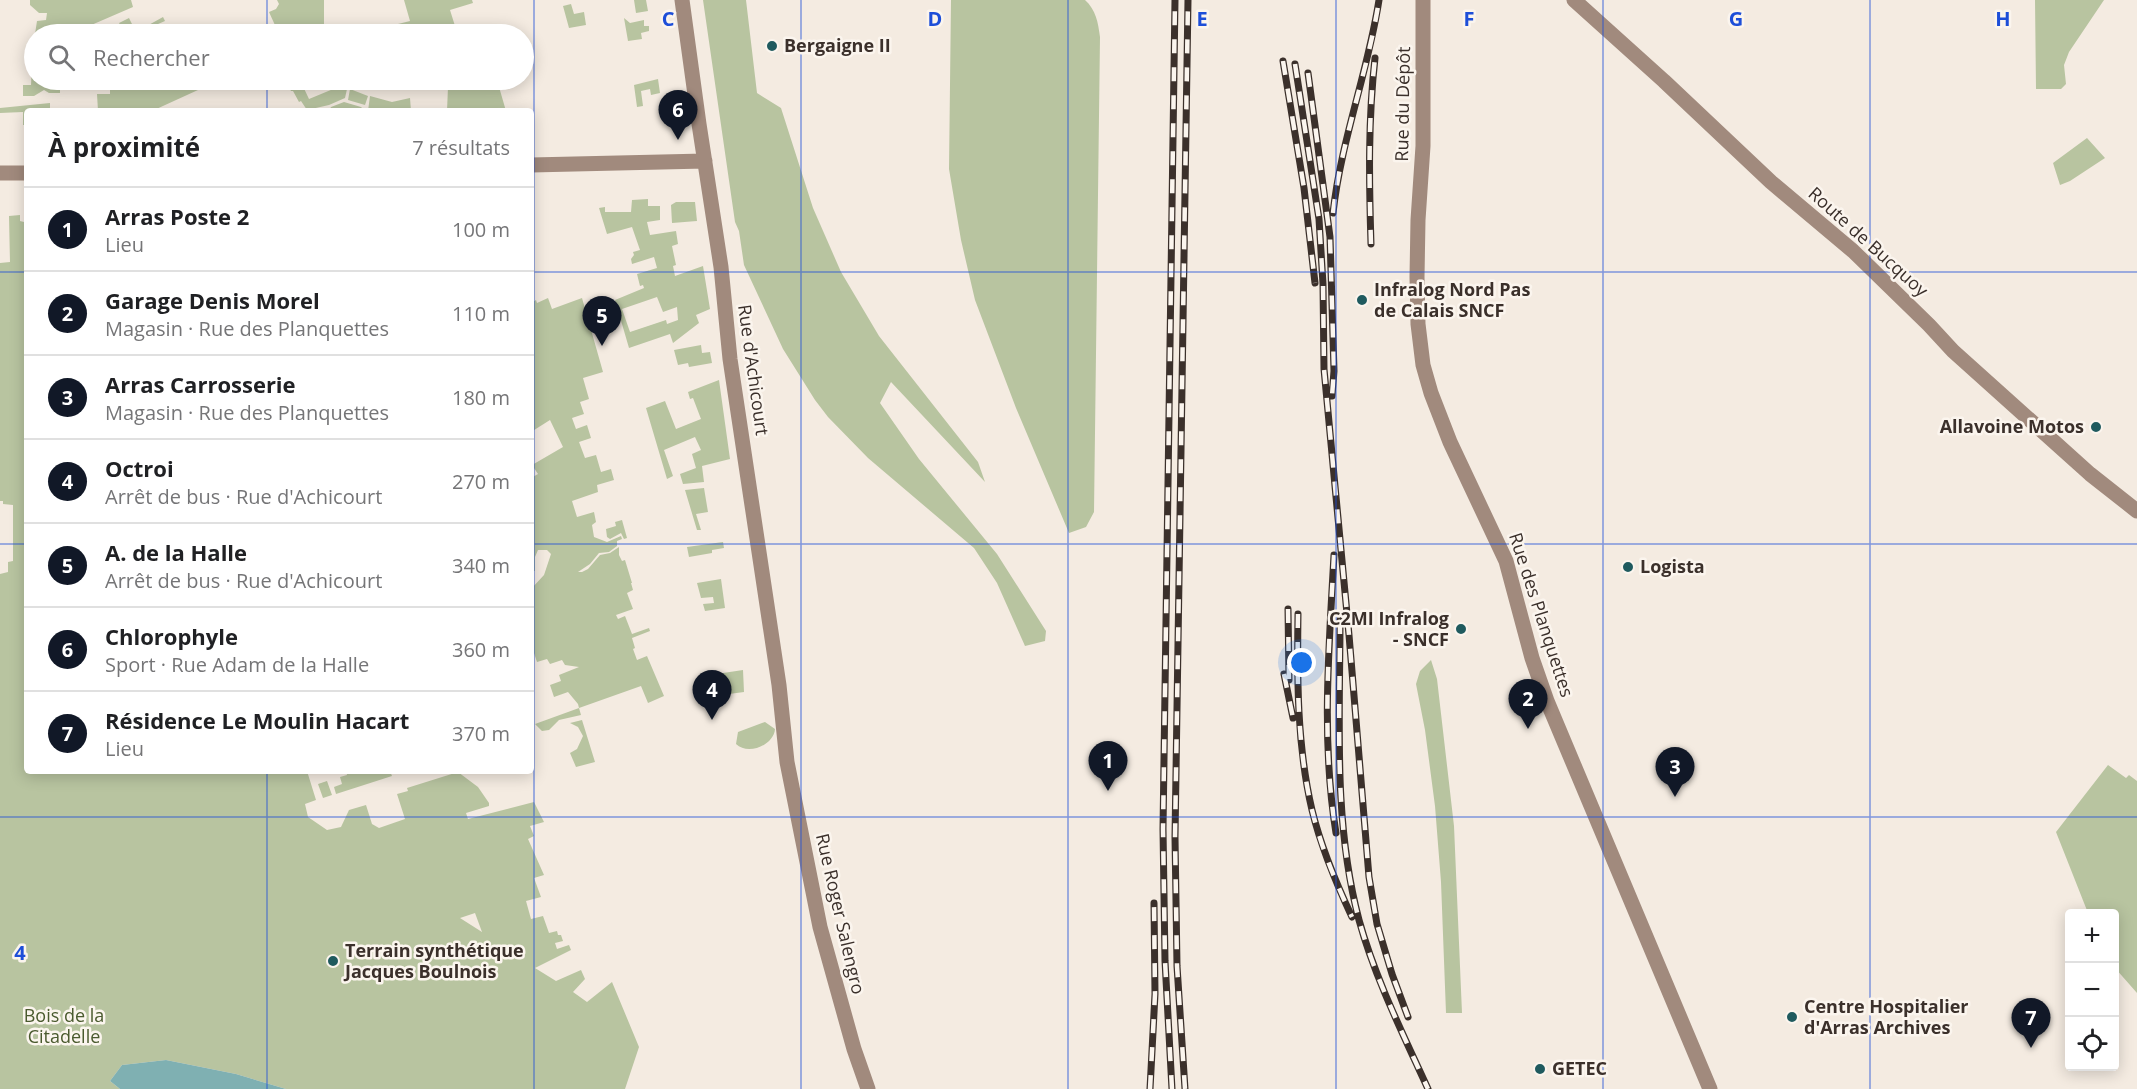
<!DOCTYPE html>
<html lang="fr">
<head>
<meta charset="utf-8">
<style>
  :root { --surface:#fff; --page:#f2f2f2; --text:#202124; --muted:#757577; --line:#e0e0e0; --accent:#111827 }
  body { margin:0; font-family:"Open Sans",sans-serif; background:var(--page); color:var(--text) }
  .controls { position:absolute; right:18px; bottom:18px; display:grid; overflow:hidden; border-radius:6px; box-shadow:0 3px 15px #0003 }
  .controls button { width:54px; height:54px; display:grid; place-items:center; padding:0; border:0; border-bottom:2px solid var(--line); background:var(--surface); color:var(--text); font:30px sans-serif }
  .you { position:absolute; left:1302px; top:663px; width:21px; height:21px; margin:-15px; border:4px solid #fff; border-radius:50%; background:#1a73e8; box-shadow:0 0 0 9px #1a73e833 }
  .badge { display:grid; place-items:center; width:39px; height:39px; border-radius:50%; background:var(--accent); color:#fff; font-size:20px; font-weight:700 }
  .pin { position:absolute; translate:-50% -50px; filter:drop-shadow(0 2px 3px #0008) }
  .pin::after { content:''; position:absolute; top:32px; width:21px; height:18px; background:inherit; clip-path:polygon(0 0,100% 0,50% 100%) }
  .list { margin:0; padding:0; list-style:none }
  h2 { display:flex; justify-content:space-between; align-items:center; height:78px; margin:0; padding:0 24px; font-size:26px }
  h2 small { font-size:20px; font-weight:400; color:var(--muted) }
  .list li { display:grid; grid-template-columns:39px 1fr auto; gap:18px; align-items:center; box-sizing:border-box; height:84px; padding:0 24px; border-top:2px solid var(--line) }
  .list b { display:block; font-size:22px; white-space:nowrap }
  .list p { margin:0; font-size:20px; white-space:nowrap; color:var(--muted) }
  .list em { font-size:20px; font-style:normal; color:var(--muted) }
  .icon { flex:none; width:33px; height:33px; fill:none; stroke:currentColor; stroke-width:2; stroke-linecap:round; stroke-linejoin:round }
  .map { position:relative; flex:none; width:2137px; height:1089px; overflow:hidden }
  .search { position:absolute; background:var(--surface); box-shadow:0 3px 15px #0003; left:24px; top:24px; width:510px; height:66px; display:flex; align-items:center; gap:15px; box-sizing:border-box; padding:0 21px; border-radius:33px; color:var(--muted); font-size:22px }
  .panel { position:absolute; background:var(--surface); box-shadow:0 3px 15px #0003; left:24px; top:108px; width:510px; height:666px; border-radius:6px }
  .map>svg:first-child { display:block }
  .green { fill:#b8c4a0; fill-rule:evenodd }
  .water { fill:#7fb0b2 }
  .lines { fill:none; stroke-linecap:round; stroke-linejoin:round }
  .secondary { stroke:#a18a7d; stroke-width:15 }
  .rail-casing { stroke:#3b302b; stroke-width:7 }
  .rail { stroke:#fbf5ee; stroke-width:4.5; stroke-dasharray:14; stroke-linecap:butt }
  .grid { fill:none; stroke:#1d4ed8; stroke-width:1.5; stroke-opacity:0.55 }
  .poi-dot { fill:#1f5a5e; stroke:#fbf5ee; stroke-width:2 }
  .labels { text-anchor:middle; stroke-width:5; stroke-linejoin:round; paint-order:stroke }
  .poi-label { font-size:18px; font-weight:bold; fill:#3b302b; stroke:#fbf5ee; text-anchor:start }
  .street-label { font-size:18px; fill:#3b302b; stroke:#fbf5ee }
  .park-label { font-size:18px; fill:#4a5a2e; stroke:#fbf5ee }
  .grid-label { font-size:20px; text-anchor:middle; font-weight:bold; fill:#1d4ed8; stroke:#fbf5ee; stroke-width:5; stroke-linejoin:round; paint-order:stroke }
</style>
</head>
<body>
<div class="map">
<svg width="2137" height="1089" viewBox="0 0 2137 1089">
  <rect width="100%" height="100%" fill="#f4ebe1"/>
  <path class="green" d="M30,0H131L133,7L89,26L96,34H35L37,21L46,20L47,13H39L30,5Z
    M277,0H324V34H279L269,12L276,9L279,4Z
    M404,0H472L473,3L450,10L455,26L459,25L462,34H394V25L410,21Z
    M634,0H646L648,11L636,13Z
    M703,0H746L757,93L781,108L813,208L841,272L879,336L978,462L985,482L891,382L880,403L919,459L997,554L1046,631L1045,641L1025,646L997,583L974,548L868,458L828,417L815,400L783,349L744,265L739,231L735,222Z
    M951,0H1085C1096,10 1098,22 1100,37L1094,512L1086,527L1069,533L1016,408L975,300L961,240L949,169Z
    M2035,0H2104L2069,52L2064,65L2066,84L2061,89H2036Z
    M571,4L574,14L584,12L586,25L569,28L563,6Z
    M163,17L165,21L135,34H125L119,23L129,18L136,32Z
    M624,18L630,23L644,20V26H649V31L641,33L642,39L628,41Z
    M32,63L34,64V80H67L60,83V93H49L44,90L34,96H23V85H31Z
    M658,79L660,93L651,95L650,89L641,91L643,106L637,107L634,85Z
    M97,80H193L198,90L152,111H125L124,109L98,111L97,94H110V87H97Z
    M285,80H300L309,99L338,87L347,89L345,98L329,105L307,110L301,101L299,102L293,91H291Z
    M474,80H497L506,111H447L448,87Z
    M350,89L368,96L365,105L348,100Z
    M370,96L392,102L410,98L411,111H368Z
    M344,102L361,107L365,111H329L331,107Z
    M50,103V111H27V125H23V112L0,113V108Z
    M2087,138L2105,158L2070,181L2060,185L2053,163Z
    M648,199V206H660V220L647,222L650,235L676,231L678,244L672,246L676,265L673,266L675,276L703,266L710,309L696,315L699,323L673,343L670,334L629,348L615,300L644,288L643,285L640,286L637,274L657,268L654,257L632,264L631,259L634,255L633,252L640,250L632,227L607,234L599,208L605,207V212H631L632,200ZM657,297L663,312L677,307L678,320L667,324L666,320L630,332L622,309Z
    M676,202H695L697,221L672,223L671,205Z
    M27,208V771H307L316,800L305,804L308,817L327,830L341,827L349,810L366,805L372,824L379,828L405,819L397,794L408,791L407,788L458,772L478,787L489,803V806L466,813L468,819L534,802L544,822L530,826L534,836L528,839L544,875L534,878L541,897L526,901L531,919L543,916L549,933L557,931L558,935H561L563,941L555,943L557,949L569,945L571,950L535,968L556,981L581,970L585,979L573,992L587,1002L612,982L639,1047L625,1089H286L236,1074L166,1060L122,1065L110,1081L120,1089H0V574L8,572V562L13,561V505L3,504V501H0V263L10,262L9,216L20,215V221L24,222V209ZM475,913L482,932L460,918Z
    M548,298L552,309L582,298L603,372L583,378L589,399L580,402L584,414L572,418L576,429L587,425L591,438L579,442L585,458L596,455L601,472L611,469L614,480L597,485L598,492L572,501L577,517L594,512L596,522L592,525L594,537L607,542L621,536L622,539L617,541V546L609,552L599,553L590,564L578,572H582L588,569L600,555L610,553L619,547V555L622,561L625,560L632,583H631L633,590L627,593L633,609L616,615L618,619L625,616L632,634L649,628L650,631L632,638L635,648L633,649L637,660L647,656L664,696L648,703L641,686L579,708L581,715L559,720L549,730L542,731L535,724L579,708L578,704L568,692L554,697L550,685L561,681L559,675L579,667L565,665L562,660L550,664L547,659L537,662L531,644V589L544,575L551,554L547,550H538L535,557V571H531V478L538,474L532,465L563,447L550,420L531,432V303L536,300L537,303Z
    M701,345L702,353L710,352L712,363L689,367L688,363L678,365L674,350Z
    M719,380L730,459L702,466L704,482L683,484L680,474L696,468L692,454L701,450L695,437L664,450L673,476L667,479L646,408L665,401L676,429L701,419L693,398L690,399L688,392Z
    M704,488L708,512L696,514L701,530H697L685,490Z
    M622,520L627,538L624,539L621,533L610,539L607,537L606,529L616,526L615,522Z
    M723,542L724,548L712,550V553L689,557L687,547Z
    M721,579L725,608L705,611L703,604L714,603L713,597L701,598L697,583Z
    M1431,660L1437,679L1454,826L1462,1013H1446L1441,882L1435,806L1425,730L1416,684L1420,671Z
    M743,670L744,692L729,694L723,673Z
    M582,720L595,762L576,767L570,753L577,749L583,736L578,727L570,723Z
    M765,722L775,729C774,745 748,756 736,744L738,732Z
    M2108,765L2126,778L2129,775L2137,781V993L2115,968L2114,914L2088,913L2056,832Z
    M346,771H390L392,776L336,794L334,787L342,784L340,777L347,775Z
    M327,781L332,795L323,798L318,784Z"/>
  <path class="water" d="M166,1060L236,1074L286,1089H120L110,1081L122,1065Z"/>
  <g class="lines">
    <path class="secondary" d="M682,0L699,124L721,267L730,359L779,685L787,762L820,927L854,1049L868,1089
      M1423,0V146L1418,220L1417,277L1418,324L1423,365L1431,393L1450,442L1506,561L1532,658L1547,701L1710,1089
      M1574,0L1664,81L1771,182L1853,251L1929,325L1953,351L2090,474L2137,511
      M531,165L705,161
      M0,173H27"/>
    <defs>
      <path id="rail" d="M1283,61L1304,188L1315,283
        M1295,64L1319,219L1323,284L1324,369L1349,635L1369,877L1377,924L1392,974L1408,1017
        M1308,73L1330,237L1334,371L1332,396
        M1333,213C1341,140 1368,72 1379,0
        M1371,244C1369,181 1368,120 1375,58
        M1334,555C1329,647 1321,741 1336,833
        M1288,609L1289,680
        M1298,614C1297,679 1297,746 1312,810C1321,847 1336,883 1352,917
        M1340,620C1340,720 1333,822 1359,920C1375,978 1403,1034 1428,1089
        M1284,674L1293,718
        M1150,1089L1155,994L1154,903
        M1172,1089L1165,961L1163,829L1175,0
        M1185,1089L1177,966L1175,837L1188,0"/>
    </defs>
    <use href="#rail" class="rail-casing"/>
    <use href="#rail" class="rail"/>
  </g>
  <path class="grid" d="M267,0V34M534,0V1089M801,0V1089M1068,0V1089M1336,0V1089M1603,0V1089M1870,0V1089M267,80V111M0,272H27M531,272H2137M0,544H27M531,544H2137M267,771V1089M0,817H2137"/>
  <g class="poi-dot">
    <circle cx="772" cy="46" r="6"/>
    <circle cx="1362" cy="300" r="6"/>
    <circle cx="2096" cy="427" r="6"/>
    <circle cx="1628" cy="567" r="6"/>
    <circle cx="1461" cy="629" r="6"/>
    <circle cx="333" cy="961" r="6"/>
    <circle cx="1792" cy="1017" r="6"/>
    <circle cx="1540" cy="1069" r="6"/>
  </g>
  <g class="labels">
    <g class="poi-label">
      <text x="784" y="52">Bergaigne II</text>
      <text x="1374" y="296">Infralog Nord Pas<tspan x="1374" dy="21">de Calais SNCF</tspan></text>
      <text x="2084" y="433" text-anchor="end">Allavoine Motos</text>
      <text x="1640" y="573">Logista</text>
      <text x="1449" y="625" text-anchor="end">C2MI Infralog<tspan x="1449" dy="21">- SNCF</tspan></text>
      <text x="345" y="957">Terrain synthétique<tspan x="345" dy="21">Jacques Boulnois</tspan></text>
      <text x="1804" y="1013">Centre Hospitalier<tspan x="1804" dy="21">d'Arras Archives</tspan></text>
      <text x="1552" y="1075">GETEC</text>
    </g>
    <g class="street-label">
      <text transform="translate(1403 104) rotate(-89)" y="6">Rue du Dépôt</text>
      <text transform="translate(1868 242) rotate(42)" y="6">Route de Bucquoy</text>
      <text transform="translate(753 370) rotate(82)" y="6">Rue d'Achicourt</text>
      <text transform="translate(1541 615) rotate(72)" y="6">Rue des Planquettes</text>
      <text transform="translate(840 914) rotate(77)" y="6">Rue Roger Salengro</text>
    </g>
    <g class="park-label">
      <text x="64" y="1022">Bois de la<tspan x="64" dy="21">Citadelle</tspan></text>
    </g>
  </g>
  <g class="grid-label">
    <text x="668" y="26">C</text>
    <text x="935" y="26">D</text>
    <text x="1202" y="26">E</text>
    <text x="1469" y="26">F</text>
    <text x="1736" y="26">G</text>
    <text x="2003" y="26">H</text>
    <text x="20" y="960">4</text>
  </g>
</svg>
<div class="controls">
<button>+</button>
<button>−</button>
<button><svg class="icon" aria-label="locate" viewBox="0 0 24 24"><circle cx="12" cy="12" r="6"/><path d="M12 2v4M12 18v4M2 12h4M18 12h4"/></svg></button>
</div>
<div class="you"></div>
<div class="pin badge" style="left:1108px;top:791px">1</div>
<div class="pin badge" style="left:1528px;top:729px">2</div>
<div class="pin badge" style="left:1675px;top:797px">3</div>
<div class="pin badge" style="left:712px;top:720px">4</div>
<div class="pin badge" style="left:602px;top:346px">5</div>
<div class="pin badge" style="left:678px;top:140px">6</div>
<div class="pin badge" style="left:2031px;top:1048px">7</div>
<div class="search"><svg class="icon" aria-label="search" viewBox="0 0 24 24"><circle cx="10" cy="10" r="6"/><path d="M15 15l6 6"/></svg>Rechercher</div>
<section class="panel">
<h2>À proximité<small>7 résultats</small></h2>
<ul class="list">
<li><span class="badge">1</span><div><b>Arras Poste 2</b><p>Lieu</p></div><em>100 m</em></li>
<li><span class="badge">2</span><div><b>Garage Denis Morel</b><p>Magasin · Rue des Planquettes</p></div><em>110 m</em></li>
<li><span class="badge">3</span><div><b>Arras Carrosserie</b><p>Magasin · Rue des Planquettes</p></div><em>180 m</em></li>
<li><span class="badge">4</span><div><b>Octroi</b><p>Arrêt de bus · Rue d'Achicourt</p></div><em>270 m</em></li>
<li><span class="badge">5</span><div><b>A. de la Halle</b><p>Arrêt de bus · Rue d'Achicourt</p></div><em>340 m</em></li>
<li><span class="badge">6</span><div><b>Chlorophyle</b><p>Sport · Rue Adam de la Halle</p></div><em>360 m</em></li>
<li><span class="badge">7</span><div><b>Résidence Le Moulin Hacart</b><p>Lieu</p></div><em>370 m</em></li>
</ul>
</section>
</div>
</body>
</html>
